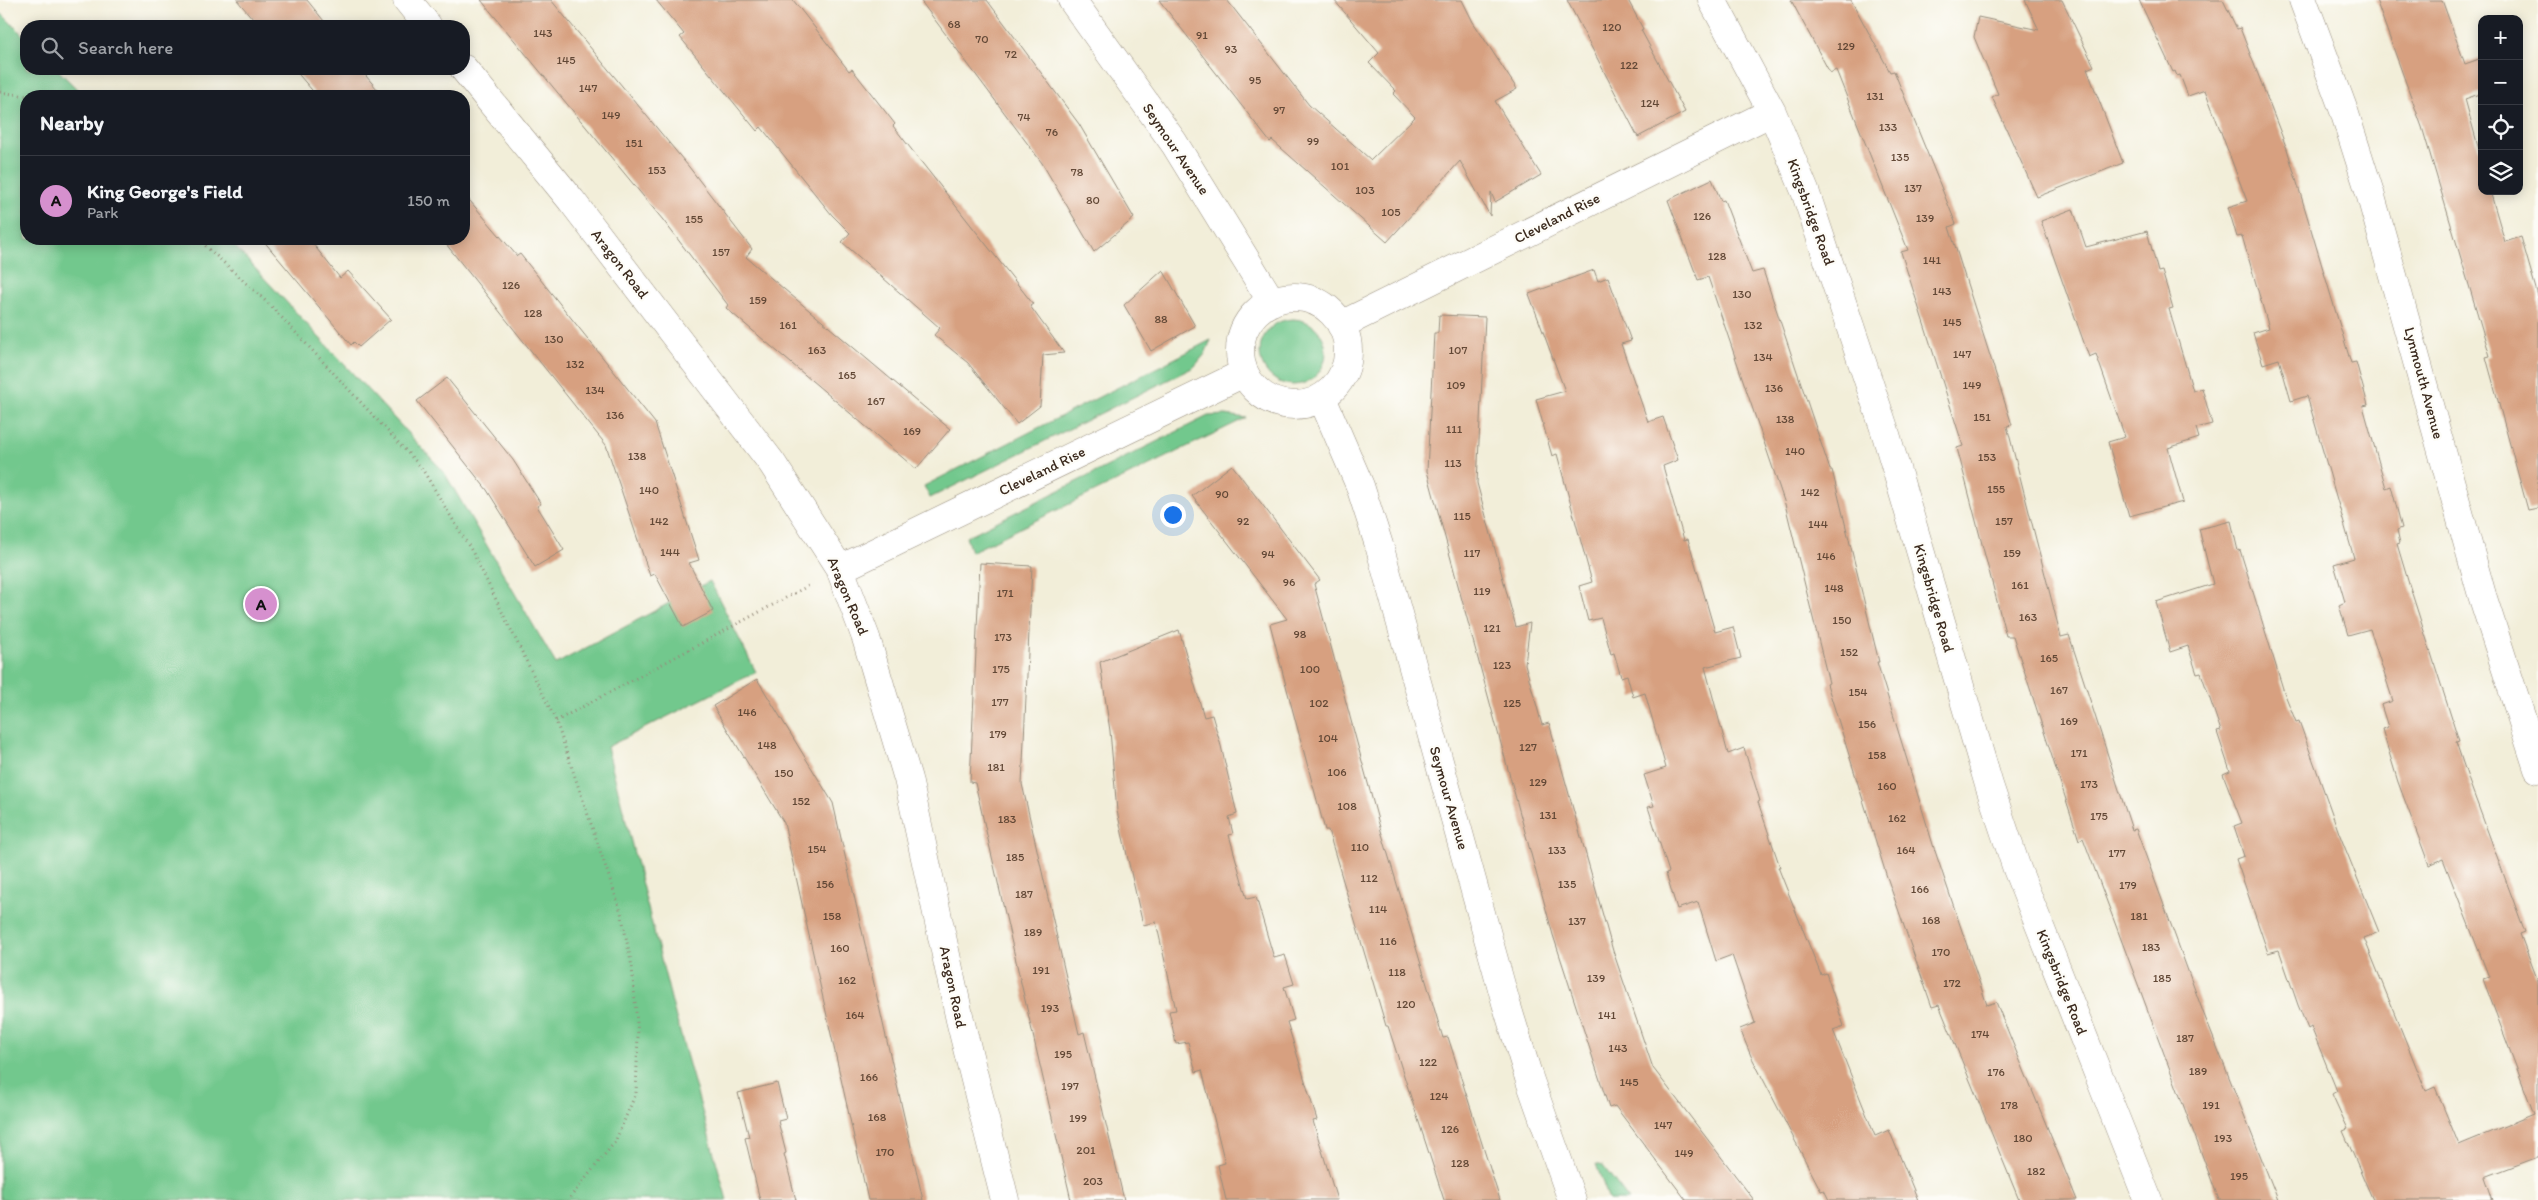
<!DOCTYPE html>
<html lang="en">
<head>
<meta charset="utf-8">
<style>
  :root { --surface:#171b24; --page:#242831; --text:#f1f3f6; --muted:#9ea1a6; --line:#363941; --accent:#d690ce }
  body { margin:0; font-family:Itim,sans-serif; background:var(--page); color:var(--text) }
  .controls { position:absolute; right:15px; top:15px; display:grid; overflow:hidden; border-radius:10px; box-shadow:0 2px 12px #0003 }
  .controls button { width:45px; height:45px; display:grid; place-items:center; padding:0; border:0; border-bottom:1px solid var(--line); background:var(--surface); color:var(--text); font:25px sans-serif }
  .you { position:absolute; left:1172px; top:514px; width:18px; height:18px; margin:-12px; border:4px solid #fff; border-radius:50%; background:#1a73e8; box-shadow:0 0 0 8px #1a73e833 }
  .badge { display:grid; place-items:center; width:32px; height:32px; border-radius:50%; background:var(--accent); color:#111; font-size:16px; font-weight:700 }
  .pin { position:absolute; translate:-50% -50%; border:2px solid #fff; box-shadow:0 1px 5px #0006 }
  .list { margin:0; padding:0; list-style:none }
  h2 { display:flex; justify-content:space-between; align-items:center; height:65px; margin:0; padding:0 20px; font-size:21px }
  h2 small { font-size:16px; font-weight:400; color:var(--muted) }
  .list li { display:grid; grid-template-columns:32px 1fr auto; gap:15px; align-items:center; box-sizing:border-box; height:90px; padding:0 20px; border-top:1px solid var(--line) }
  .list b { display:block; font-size:19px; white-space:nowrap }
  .list p { margin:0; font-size:16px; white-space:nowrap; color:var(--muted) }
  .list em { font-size:16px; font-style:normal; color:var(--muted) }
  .icon { flex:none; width:28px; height:28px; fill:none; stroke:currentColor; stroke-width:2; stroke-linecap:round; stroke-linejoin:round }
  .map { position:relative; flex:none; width:2538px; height:1200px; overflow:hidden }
  .search { position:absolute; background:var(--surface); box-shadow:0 2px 12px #0003; left:20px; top:20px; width:450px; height:55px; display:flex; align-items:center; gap:12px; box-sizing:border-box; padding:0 18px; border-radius:20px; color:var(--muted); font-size:19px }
  .panel { position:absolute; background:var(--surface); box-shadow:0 2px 12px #0003; left:20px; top:90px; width:450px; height:155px; border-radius:20px }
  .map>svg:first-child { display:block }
  .green { fill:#72c88d; stroke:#567956 }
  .building { fill:#d7a080 }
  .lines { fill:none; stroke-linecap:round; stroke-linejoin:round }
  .minor-casing { stroke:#968c7c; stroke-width:29 }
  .path { stroke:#968c7c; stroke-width:3; stroke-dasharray:1 4; stroke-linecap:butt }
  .minor { stroke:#fff; stroke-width:28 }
  .labels { text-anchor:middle; stroke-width:4.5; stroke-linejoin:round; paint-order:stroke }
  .number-label { font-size:12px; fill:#624836 }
  .street-label { font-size:15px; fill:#3b2a1e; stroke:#fdfcf7 }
</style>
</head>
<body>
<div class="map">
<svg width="2538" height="1200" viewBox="0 0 2538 1200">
  <rect width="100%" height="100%" fill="#fdfcf7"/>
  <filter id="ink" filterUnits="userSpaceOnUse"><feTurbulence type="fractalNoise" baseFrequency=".02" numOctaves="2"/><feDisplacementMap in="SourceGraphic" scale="10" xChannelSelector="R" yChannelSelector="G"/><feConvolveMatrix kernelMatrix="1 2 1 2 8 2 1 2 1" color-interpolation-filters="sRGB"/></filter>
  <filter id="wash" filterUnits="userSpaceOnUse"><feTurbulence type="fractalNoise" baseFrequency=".0096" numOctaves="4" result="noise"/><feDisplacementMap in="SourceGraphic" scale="20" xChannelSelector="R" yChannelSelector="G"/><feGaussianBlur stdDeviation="1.12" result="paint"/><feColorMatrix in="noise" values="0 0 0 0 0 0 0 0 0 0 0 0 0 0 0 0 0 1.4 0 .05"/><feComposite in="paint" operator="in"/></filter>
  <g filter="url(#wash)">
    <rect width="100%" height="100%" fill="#f2eed9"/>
    <path class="green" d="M0,12L26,38V69H57L84,96H26V239H228L444,472L556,664L710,581L756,672L607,747L676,1018L727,1200H0Z
      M1260 352a33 33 0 1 1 66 0a33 33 0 1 1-66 0Z
      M1211,340L1205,354L1194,367L930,498L924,486Z
      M1226,415L1246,418L971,552L966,537L1208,416Z
      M1596,1164L1603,1166L1629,1200H1609Z"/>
    <g id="blocks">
      <path class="building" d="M237,0H307L328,26H259Z
        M481,0H551L689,167L752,249L746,257L950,429L916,469L726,308L728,305L663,220Z
        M656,0H793L849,71L852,69L895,124L893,126L1033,304L1030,306L1064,353L1043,355L1040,406L1017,424L968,363L934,335L940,328L842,242L850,233L832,215L761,127L757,131L680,37L684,34Z
        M920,0H987L1079,124L1134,218L1094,252L1042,163Z
        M1159,0H1227L1309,105L1371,160L1415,117L1393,94L1396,91L1369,63L1379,53L1334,0H1462L1473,22L1517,89L1495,101L1541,175L1495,202L1491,192L1490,216L1460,161L1387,242L1272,140L1270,142Z
        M1567,0H1628L1643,29L1641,30L1685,112L1638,137Z
        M1791,0H1851L1890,72L1894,71L1931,162L1956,224L1949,227L2012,425L2007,426L2061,637L2069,635L2132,830L2136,829L2203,1012L2278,1200H2219L2083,838L2079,840L2013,636H2006L1957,448L1963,446L1901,252L1908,250L1836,70L1830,73Z
        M2025,0H2062L2094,66L2087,69L2123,163L2037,197L1992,97L1998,94L1974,37L1978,17L2039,30Z
        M2139,0H2223L2237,29L2240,28L2287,149L2351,363L2356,362L2368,405L2363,406L2386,488L2391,486L2402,528L2397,530L2400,543L2397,544L2409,584L2459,741L2456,742L2469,781L2525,932L2520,934L2538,981V1157L2485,1177L2493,1200H2373L2343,1131L2348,1129L2332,1094L2337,1091L2311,1027L2308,1029L2298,1005L2279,950L2268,953L2236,859L2244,856L2234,826L2242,823L2223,774L2230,771L2217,732L2221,731L2201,673L2197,674L2188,646L2170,652L2156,602L2213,584L2199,529L2231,521L2238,551L2240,550L2284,692L2296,722L2299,721L2339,833L2379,932L2364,938L2426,1091L2435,1087L2459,1145L2534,1114L2483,979L2489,977L2443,859L2429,865L2398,782L2382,729L2388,727L2381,705L2393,701L2370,629L2348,635L2339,605L2345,602L2334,564L2354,558L2307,396L2291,401L2279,359L2263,364L2253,333L2269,328L2242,236L2237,237L2228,207L2247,201L2205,90L2188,96L2180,75L2177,76L2175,71L2173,72Z
        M2376,0H2442L2465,64L2482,58V93L2465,99L2482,161V191H2490L2505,242L2521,237L2538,296V508L2528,510L2486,357L2490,356L2422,127Z
        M294,69H360L383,96H317Z
        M1712,179L1721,201L1724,200L1752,273L1763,270L1830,470H1832L1879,662H1877L1934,848L1987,1005L1996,1002L2077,1200H2019L1939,1005L1932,1007L1886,874L1827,684L1829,683L1785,504L1708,277L1698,280L1668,200Z
        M464,194L517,256L520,254L655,423L699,560L689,563L713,611L683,627L655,574L650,576L606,445L442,239H464Z
        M2073,209L2086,247L2147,231L2158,272L2162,271L2173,308L2169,309L2193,391L2202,388L2212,424L2196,428L2199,438L2168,448L2183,502L2129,516L2108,442L2125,437L2096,354L2089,357L2041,221Z
        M262,239H309L340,278L348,271L391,319L359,347L354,342L351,345Z
        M1163,270L1195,326L1151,351L1124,305Z
        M1594,270L1598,281L1608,277L1631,341L1621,344L1648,422L1663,417L1678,460L1663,466L1684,540L1688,539L1715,632L1733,627L1741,658L1705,667L1728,754L1744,748L1760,801L1758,802L1780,867H1778L1821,975L1826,973L1844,1026L1833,1030L1875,1136L1889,1130L1918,1200H1829L1824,1190L1821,1191L1751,1056L1740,1029L1755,1023L1732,955L1716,961L1698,902L1677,909L1666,873L1669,872L1648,807L1654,806L1644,775L1666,768L1645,693L1633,697L1627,675L1621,677L1614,653L1611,654L1601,618L1588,621L1579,586L1592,582L1557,454L1552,456L1536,399L1565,391L1529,294Z
        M1439,315L1485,317L1477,483L1516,627L1530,623L1525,664L1542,725L1549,723L1613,951L1653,1068L1754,1200H1686L1615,1106L1609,1108L1553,935L1427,471L1434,333H1438Z
        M447,378L513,460L541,504L537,506L564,550L535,567L487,490L417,401Z
        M1232,465L1320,580L1314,584L1379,824L1443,1038L1448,1037L1500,1200H1444L1388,1026H1386L1328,830H1325L1288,693L1270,624L1287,619L1192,496Z
        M980,563L1032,566L1022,784L1079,1034L1084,1032L1124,1200H1071L975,783L970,782Z
        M1179,630L1204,717L1212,715L1221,746L1237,814L1229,817L1233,834L1229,835L1247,899L1256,897L1274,958L1285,955L1294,984L1284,987L1294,1020L1287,1022L1317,1120L1313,1121L1337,1200H1226L1218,1165L1225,1163L1202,1070L1196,1072L1188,1042L1176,1044L1169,1011L1176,1010L1156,922L1143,925L1117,811L1110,731L1100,662Z
        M757,679L833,803L923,1200H868L784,823L713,706Z
        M777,1083L786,1119L778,1121L786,1153L784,1154L796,1200H760L745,1138L749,1137L738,1093Z"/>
    </g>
  </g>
  <g filter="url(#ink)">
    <use href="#blocks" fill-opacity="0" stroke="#968c7c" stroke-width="1"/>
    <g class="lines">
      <defs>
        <path id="minor" d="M407,0L428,26
          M1072,0L1174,143L1272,302
          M1712,0L1772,112L1805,191L1885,431L1989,785L2017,869L2148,1200
          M2303,0L2344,111L2370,193L2482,595L2538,769
          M464,69L571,200L772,463L840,569L866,638L908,779L960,1020L1005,1200
          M1240 351a54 54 0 1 1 108 0a54 54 0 1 1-108 0Z
          M1341,325L1772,112
          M1322,398L1360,486L1379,545L1506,1003L1529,1078L1572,1200
          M840,569L1244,373"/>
      </defs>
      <use href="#minor" class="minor-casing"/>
      <path class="path" d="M0,92L26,96
        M198,239L271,306L421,467L473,553L556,721L621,912L632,967L638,1034L636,1093L615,1142L568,1200
        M556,721L808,586"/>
      <use href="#minor" class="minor"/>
    </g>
  </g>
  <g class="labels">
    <g class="number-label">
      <text x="954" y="28">68</text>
      <text x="1612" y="31">120</text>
      <text x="543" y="37">143</text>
      <text x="1202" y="39">91</text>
      <text x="982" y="43">70</text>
      <text x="1846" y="50">129</text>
      <text x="1231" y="53">93</text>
      <text x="1011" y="58">72</text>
      <text x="566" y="64">145</text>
      <text x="1629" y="69">122</text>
      <text x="1255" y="84">95</text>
      <text x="588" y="92">147</text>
      <text x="1875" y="100">131</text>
      <text x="1650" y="107">124</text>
      <text x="1279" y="114">97</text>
      <text x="611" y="119">149</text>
      <text x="1024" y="121">74</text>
      <text x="1888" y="131">133</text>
      <text x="1052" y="136">76</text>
      <text x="1313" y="145">99</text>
      <text x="634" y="147">151</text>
      <text x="1900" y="161">135</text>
      <text x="1340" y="170">101</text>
      <text x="657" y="174">153</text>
      <text x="1077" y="176">78</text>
      <text x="1913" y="192">137</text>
      <text x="1365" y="194">103</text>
      <text x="1093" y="204">80</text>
      <text x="1391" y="216">105</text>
      <text x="1702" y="220">126</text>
      <text x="1925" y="222">139</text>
      <text x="694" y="223">155</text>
      <text x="721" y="256">157</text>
      <text x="1717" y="260">128</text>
      <text x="1932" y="264">141</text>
      <text x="511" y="289">126</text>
      <text x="1942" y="295">143</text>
      <text x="1742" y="298">130</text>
      <text x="758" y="304">159</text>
      <text x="533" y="317">128</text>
      <text x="1161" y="323">88</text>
      <text x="1952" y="326">145</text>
      <text x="788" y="329">161</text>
      <text x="1753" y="329">132</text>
      <text x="554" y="343">130</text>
      <text x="817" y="354">163</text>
      <text x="1458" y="354">107</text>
      <text x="1962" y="358">147</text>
      <text x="1763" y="361">134</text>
      <text x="575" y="368">132</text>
      <text x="847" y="379">165</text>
      <text x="1456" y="389">109</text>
      <text x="1972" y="389">149</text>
      <text x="1774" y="392">136</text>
      <text x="595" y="394">134</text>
      <text x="876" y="405">167</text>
      <text x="615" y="419">136</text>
      <text x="1982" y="421">151</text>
      <text x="1785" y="423">138</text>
      <text x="1454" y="433">111</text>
      <text x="912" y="435">169</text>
      <text x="1795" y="455">140</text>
      <text x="637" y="460">138</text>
      <text x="1987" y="461">153</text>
      <text x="1453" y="467">113</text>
      <text x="1996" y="493">155</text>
      <text x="649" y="494">140</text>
      <text x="1810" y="496">142</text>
      <text x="1222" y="498">90</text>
      <text x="1462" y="520">115</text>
      <text x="659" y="525">142</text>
      <text x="1243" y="525">92</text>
      <text x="2004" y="525">157</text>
      <text x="1818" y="528">144</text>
      <text x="670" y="556">144</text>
      <text x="1472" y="557">117</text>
      <text x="2012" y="557">159</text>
      <text x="1268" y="558">94</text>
      <text x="1826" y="560">146</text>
      <text x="1289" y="586">96</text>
      <text x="2020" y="589">161</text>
      <text x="1834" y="592">148</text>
      <text x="1482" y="595">119</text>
      <text x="1005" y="597">171</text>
      <text x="2028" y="621">163</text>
      <text x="1842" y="624">150</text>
      <text x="1492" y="632">121</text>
      <text x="1300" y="638">98</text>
      <text x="1003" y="641">173</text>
      <text x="1849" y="656">152</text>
      <text x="2049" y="662">165</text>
      <text x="1502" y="669">123</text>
      <text x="1001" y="673">175</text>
      <text x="1310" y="673">100</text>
      <text x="2059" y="694">167</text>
      <text x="1858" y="696">154</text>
      <text x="1000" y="706">177</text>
      <text x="1319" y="707">102</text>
      <text x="1512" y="707">125</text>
      <text x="747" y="716">146</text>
      <text x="2069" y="725">169</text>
      <text x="1867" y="728">156</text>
      <text x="998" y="738">179</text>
      <text x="1328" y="742">104</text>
      <text x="767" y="749">148</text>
      <text x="1528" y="751">127</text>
      <text x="2079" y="757">171</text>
      <text x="1877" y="759">158</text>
      <text x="996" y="771">181</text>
      <text x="1337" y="776">106</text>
      <text x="784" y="777">150</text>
      <text x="1538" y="786">129</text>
      <text x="2089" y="788">173</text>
      <text x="1887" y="790">160</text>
      <text x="801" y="805">152</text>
      <text x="1347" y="810">108</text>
      <text x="1548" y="819">131</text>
      <text x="2099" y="820">175</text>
      <text x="1897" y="822">162</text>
      <text x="1007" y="823">183</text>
      <text x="1360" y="851">110</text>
      <text x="817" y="853">154</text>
      <text x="1557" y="854">133</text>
      <text x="1906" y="854">164</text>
      <text x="2117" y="857">177</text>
      <text x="1015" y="861">185</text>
      <text x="1369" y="882">112</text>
      <text x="825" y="888">156</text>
      <text x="1567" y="888">135</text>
      <text x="2128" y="889">179</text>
      <text x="1920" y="893">166</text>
      <text x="1024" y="898">187</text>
      <text x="1378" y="913">114</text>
      <text x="832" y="920">158</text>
      <text x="2139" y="920">181</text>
      <text x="1931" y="924">168</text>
      <text x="1577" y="925">137</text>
      <text x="1033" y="936">189</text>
      <text x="1388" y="945">116</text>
      <text x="2151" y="951">183</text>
      <text x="840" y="952">160</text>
      <text x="1941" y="956">170</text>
      <text x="1041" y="974">191</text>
      <text x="1397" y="976">118</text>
      <text x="1596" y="982">139</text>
      <text x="2162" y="982">185</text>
      <text x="847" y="984">162</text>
      <text x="1952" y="987">172</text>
      <text x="1406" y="1008">120</text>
      <text x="1050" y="1012">193</text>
      <text x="855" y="1019">164</text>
      <text x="1607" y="1019">141</text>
      <text x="1980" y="1038">174</text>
      <text x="2185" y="1042">187</text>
      <text x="1618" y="1052">143</text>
      <text x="1063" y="1058">195</text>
      <text x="1428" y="1066">122</text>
      <text x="2198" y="1075">189</text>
      <text x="1996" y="1076">176</text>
      <text x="869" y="1081">166</text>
      <text x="1629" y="1086">145</text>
      <text x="1070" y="1090">197</text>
      <text x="1439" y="1100">124</text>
      <text x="2009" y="1109">178</text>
      <text x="2211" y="1109">191</text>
      <text x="877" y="1121">168</text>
      <text x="1078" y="1122">199</text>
      <text x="1663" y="1129">147</text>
      <text x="1450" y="1133">126</text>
      <text x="2023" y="1142">180</text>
      <text x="2223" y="1142">193</text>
      <text x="1086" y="1154">201</text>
      <text x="885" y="1156">170</text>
      <text x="1684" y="1157">149</text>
      <text x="1460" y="1167">128</text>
      <text x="2036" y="1175">182</text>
      <text x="2239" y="1180">195</text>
      <text x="1093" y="1185">203</text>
    </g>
    <g class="street-label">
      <text transform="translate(1176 149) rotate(56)" y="5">Seymour Avenue</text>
      <text transform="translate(1811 212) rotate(70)" y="5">Kingsbridge Road</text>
      <text transform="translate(1557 218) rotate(-27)" y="5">Cleveland Rise</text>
      <text transform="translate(620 264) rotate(52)" y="5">Aragon Road</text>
      <text transform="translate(2424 383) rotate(75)" y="5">Lynmouth Avenue</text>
      <text transform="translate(1042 471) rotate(-26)" y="5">Cleveland Rise</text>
      <text transform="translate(848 596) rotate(67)" y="5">Aragon Road</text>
      <text transform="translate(1934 598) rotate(74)" y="5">Kingsbridge Road</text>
      <text transform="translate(1449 798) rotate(74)" y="5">Seymour Avenue</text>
      <text transform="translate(2062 982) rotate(68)" y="5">Kingsbridge Road</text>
      <text transform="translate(953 987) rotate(78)" y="5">Aragon Road</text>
    </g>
  </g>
</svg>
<div class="controls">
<button>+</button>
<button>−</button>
<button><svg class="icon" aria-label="locate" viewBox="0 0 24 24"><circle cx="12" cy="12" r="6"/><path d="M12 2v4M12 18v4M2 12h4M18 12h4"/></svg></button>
<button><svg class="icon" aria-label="layers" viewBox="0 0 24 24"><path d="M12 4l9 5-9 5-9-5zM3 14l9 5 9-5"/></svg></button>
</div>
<div class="you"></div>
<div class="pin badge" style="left:261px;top:604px">A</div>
<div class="search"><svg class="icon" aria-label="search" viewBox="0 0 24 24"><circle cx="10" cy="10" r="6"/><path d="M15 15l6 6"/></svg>Search here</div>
<section class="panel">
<h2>Nearby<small></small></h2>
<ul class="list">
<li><span class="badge">A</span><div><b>King George's Field</b><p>Park</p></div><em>150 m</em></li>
</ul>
</section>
</div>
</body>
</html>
